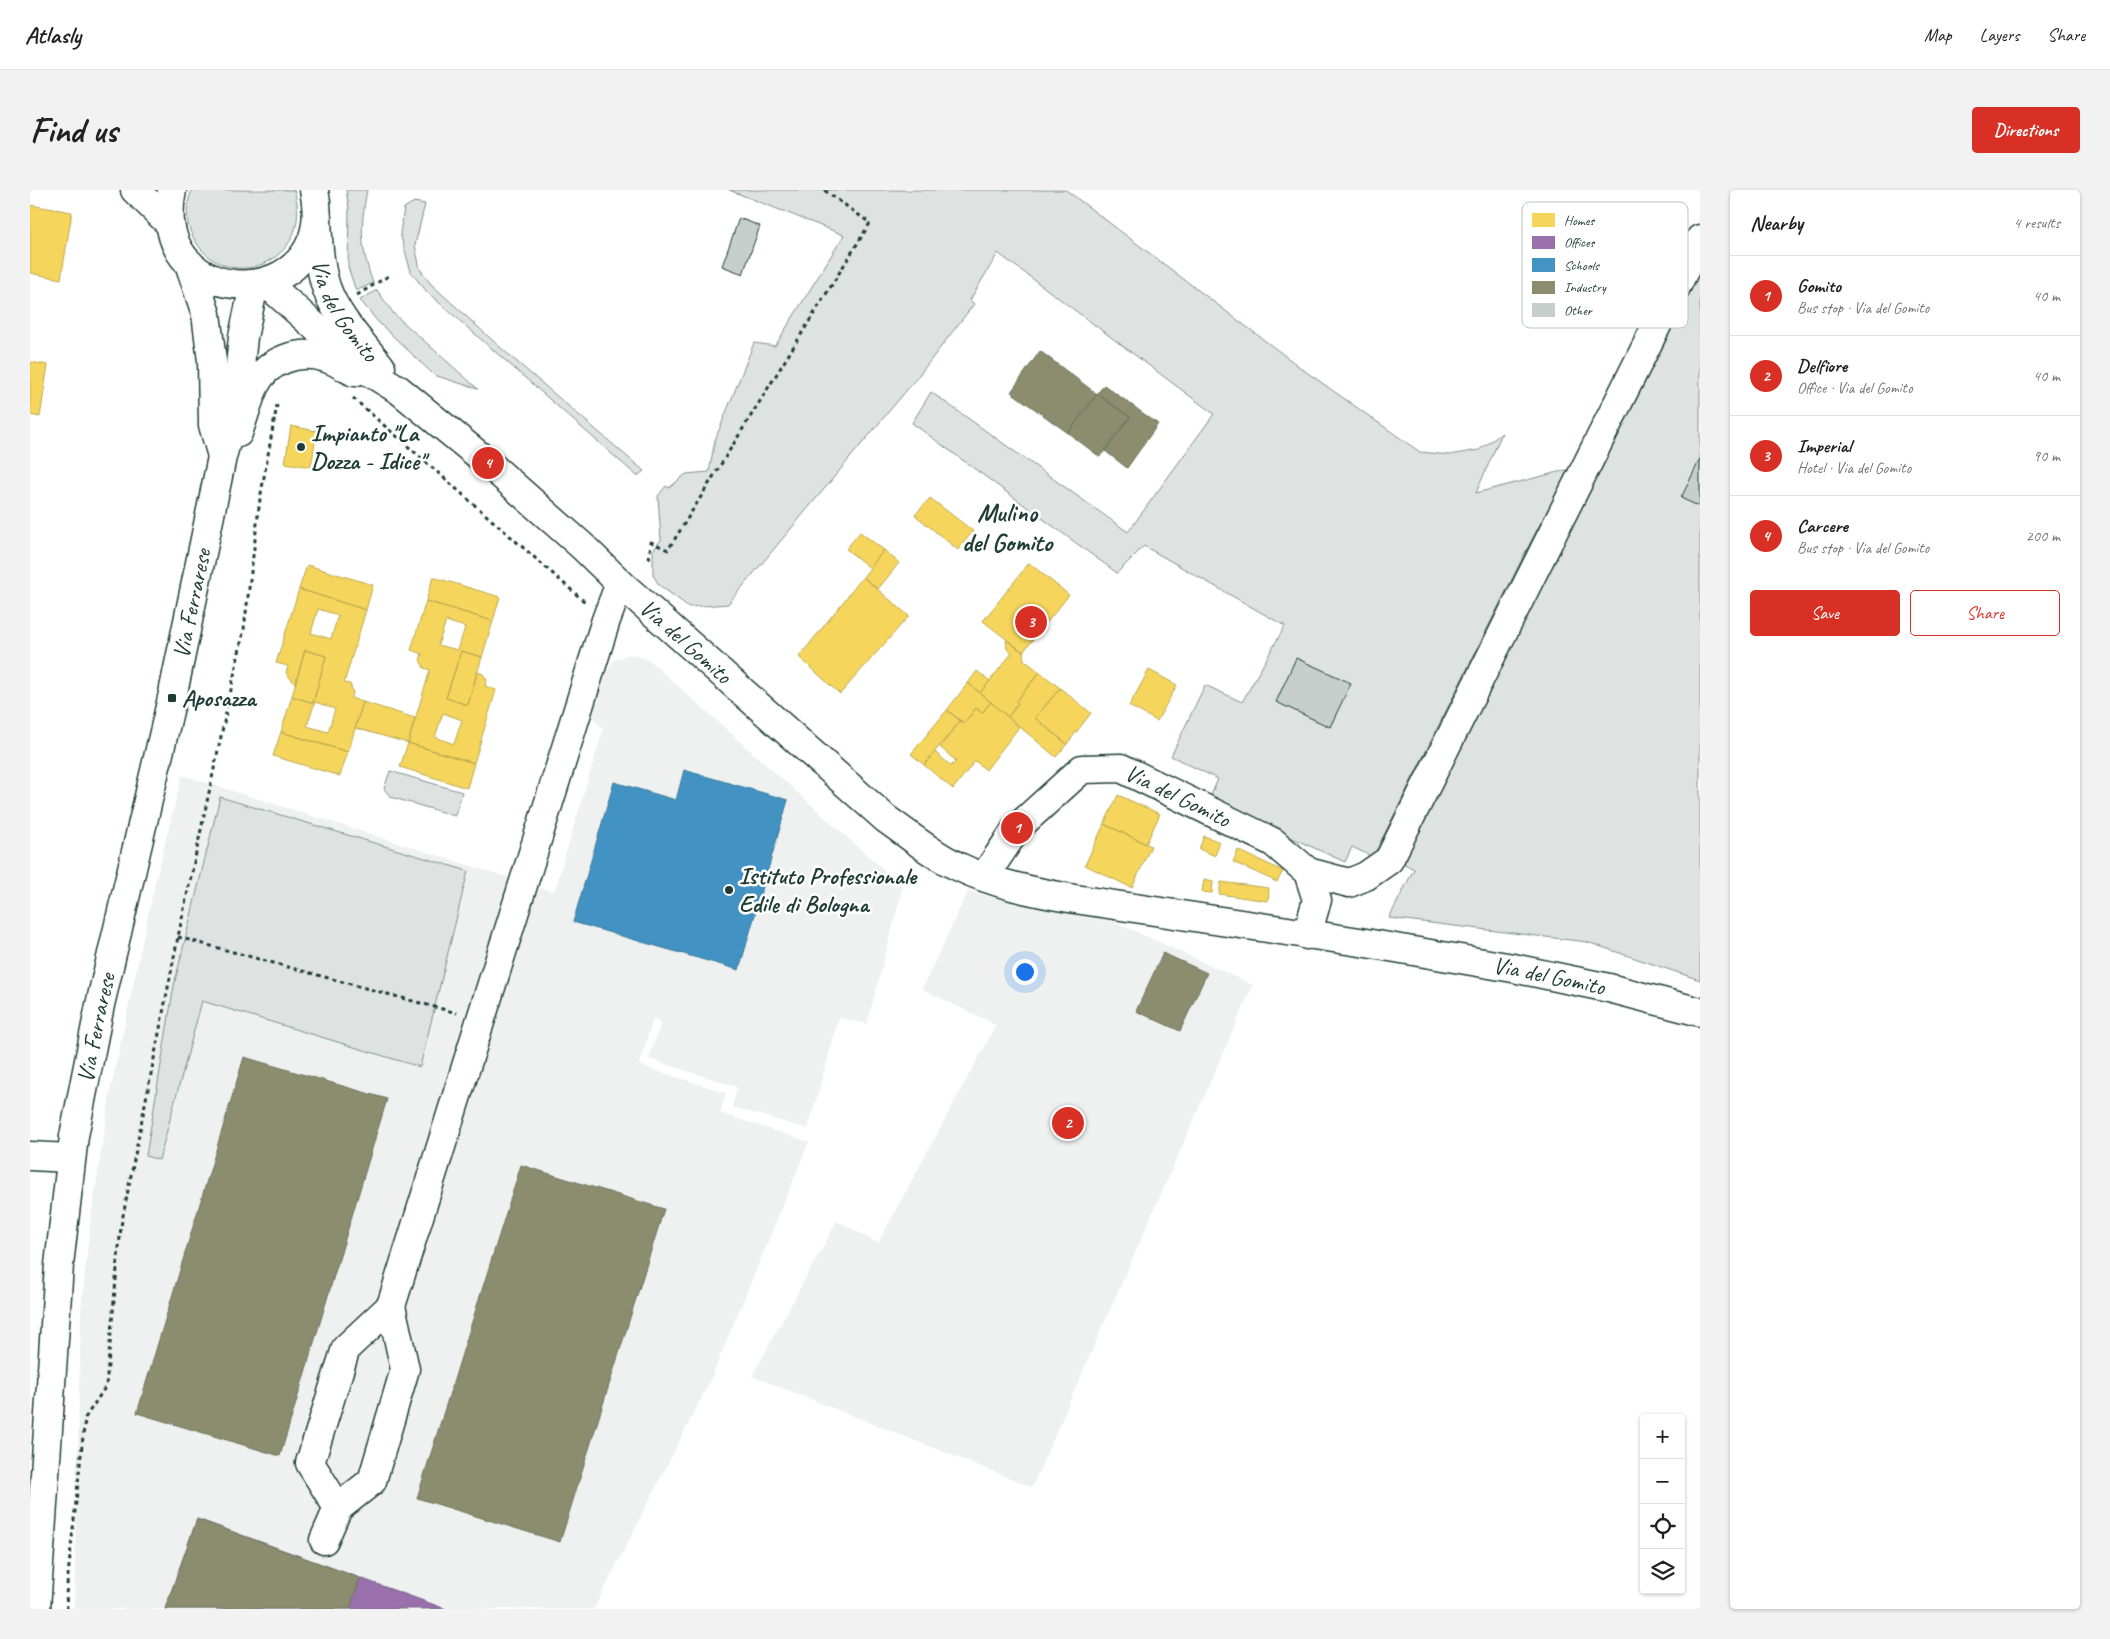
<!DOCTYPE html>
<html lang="en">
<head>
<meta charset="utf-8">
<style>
  :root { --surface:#fff; --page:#f2f2f2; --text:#222; --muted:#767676; --line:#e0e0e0; --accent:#d93025 }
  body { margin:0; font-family:Caveat,sans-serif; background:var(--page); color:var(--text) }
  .controls { position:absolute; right:15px; bottom:15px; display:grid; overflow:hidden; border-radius:5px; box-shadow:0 1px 4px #0004 }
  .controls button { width:45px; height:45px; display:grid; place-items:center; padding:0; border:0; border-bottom:1px solid var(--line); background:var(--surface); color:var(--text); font:25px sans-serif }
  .you { position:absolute; left:994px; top:781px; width:18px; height:18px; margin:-12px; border:4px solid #fff; border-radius:50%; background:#1a73e8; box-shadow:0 0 0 8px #1a73e833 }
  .badge { display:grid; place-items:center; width:32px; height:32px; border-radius:50%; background:var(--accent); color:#fff; font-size:16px; font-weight:700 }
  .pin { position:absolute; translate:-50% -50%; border:2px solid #fff; box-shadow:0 1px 5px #0006 }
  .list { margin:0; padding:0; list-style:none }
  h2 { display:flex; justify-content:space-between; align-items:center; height:65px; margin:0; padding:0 20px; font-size:21px }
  h2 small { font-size:16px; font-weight:400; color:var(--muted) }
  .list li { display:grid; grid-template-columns:32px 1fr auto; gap:15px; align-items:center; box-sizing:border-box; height:80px; padding:0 20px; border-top:1px solid var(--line) }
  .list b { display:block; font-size:19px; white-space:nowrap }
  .list p { margin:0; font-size:16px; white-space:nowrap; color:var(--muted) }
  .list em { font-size:16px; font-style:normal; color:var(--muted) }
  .actions { display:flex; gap:10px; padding:15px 20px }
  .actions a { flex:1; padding:11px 0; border:1px solid var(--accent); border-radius:5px; text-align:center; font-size:18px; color:var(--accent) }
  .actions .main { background:var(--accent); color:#fff }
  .icon { flex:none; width:28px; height:28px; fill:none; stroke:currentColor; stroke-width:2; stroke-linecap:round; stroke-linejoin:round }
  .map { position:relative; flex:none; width:1670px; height:1419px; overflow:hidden; border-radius:5px }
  header { display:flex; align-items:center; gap:30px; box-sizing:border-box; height:70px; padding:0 25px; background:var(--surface); border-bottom:1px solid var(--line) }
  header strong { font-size:24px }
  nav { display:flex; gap:28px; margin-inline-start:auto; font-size:18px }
  .intro { display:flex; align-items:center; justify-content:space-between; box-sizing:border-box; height:120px; padding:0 30px }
  h1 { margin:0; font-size:35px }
  .button { padding:12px 22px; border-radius:5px; background:var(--accent); color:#fff; font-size:18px; font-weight:700 }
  main { display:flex; gap:30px; padding:0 30px }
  aside { flex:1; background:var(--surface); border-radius:5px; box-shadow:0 1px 4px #0004 }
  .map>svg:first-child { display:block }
  .built { fill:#eef1f0 }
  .green { fill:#dee3e2; stroke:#7e908b }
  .homes { fill:#f6d55c; stroke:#b6a750; fill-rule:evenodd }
  .offices { fill:#9970ab; stroke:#746187 }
  .schools { fill:#4393c3; stroke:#387998 }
  .industry { fill:#8c8c6e; stroke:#6b745d }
  .building { fill:#c7cfcc; stroke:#1f3d34 }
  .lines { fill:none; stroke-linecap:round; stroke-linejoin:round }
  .minor-casing { stroke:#1f3d34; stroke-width:31 }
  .major-casing { stroke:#1f3d34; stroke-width:31 }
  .path { stroke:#1f3d34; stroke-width:3; stroke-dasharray:4 4; stroke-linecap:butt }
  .minor { stroke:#fff; stroke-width:28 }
  .major { stroke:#fff; stroke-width:28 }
  .poi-dot { fill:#1f3d34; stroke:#fff; stroke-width:2 }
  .labels { text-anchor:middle; stroke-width:5; stroke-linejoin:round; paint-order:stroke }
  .street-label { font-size:24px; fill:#1f3d34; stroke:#fff }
  .poi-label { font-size:24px; font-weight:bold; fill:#1f3d34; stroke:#fff; text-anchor:start }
  .quarter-label { font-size:26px; font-weight:bold; fill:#1f3d34; stroke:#fff }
  .key { fill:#fff; stroke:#bcc5c2; stroke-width:1 }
  .key-label { font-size:14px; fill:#1f3d34 }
</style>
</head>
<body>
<header>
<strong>Atlasly</strong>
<nav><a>Map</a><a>Layers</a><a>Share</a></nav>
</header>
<div class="intro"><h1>Find us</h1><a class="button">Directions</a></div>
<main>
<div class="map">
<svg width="1670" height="1419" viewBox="0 0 1670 1419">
  <rect width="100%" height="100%" fill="#fff"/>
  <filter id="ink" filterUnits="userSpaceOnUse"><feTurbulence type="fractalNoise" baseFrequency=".02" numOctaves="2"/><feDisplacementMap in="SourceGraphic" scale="10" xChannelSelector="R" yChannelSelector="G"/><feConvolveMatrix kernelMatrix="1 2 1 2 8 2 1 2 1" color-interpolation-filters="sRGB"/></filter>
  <g filter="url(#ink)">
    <path class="built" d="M599,464L619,470L873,697L837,834L809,828L778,939L702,917L707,897L619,869L631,832L623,829L609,875L696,903L690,923L779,952L680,1191L564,1419H44L51,1121L60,1034L81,898L124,697L152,585L524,702L573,540L558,521L565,502L584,470Z
      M938,701L1000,717L1085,732L1223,795L1002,1297L722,1186L807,1031L848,1053L966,835L892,799Z"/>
    <path class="green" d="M162,0H264C287,73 193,109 162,45C155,31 156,14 162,0Z
      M316,0H337C330,38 330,56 343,93L326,101L318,77L319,18Z
      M699,0H1036L1275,181L1390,262L1419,265L1449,260L1472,243L1446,303L1540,279L1502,349L1343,667L1322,657L1315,672L1179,610L1188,589L1141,566L1175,495L1212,512L1255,436L1114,356L1087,383L882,233L901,202L1098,342L1184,224L968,63L940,110L944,114L886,189L698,414L659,417L629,395L623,385V360L631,350L628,306L636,296L639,298L656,284L679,282L685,250L724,153L745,156L814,45Z
      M384,12L395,14L385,55L390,79L401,94L472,159L614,281L607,286L397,102L381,82L370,43L374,18Z
      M1670,81V790L1557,752L1359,728L1384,679L1367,670Z
      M347,100L364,124L448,199L404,185L348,132L330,110Z
      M360,581L432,602L425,626L361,607L354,599Z
      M190,607L438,681L390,877L172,811L129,970L116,966L144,795Z"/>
    <path class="homes" d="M0,15L42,22L31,89L0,83Z
      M0,172L18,175L10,227L0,225Z
      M261,236L287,241L281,277L255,273Z
      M900,308L943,341L928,360L885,325Z
      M830,342L854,360L840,378L816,359Z
      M854,360L869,373L848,399L833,387Z
      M999,373L1039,405L993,462L953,431Z
      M277,375L343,395L336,420L269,399Z
      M403,387L470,407L463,431L396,411Z
      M833,387L879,426L810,504L769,467Z
      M269,399L336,420L314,493L320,494L323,503L321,508L333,512L318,562L251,542L262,506L283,513L296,466L275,460L265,494L256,483L258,476L246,473ZM288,419L308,425L301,449L281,443ZM285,512L305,519L298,542L277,536Z
      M396,411L463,431L452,467L431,461L416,508L438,515L447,482L453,484L457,490L455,496L466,500L444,573L378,553L400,480L394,478L390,470L392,464L381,460ZM416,431L435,437L428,460L408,455ZM413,523L432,530L424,554L405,547Z
      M976,450L993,462L994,470L1010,482L986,511L988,513L978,527L950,503L982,463L977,459Z
      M275,460L296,466L283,513L262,506Z
      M431,461L452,467L438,515L416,508Z
      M1119,480L1147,495L1127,531L1099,516Z
      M947,481L960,491L950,503L938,493Z
      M1010,482L1030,498L1005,528L1037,554L1026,567L978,527L988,513L986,511Z
      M938,493L961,512L952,523L946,518L934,533L917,520Z
      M1030,498L1061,523L1037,554L1005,528Z
      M333,512L385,528L378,553L325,538Z
      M961,512L989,537L956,580L945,571L923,599L894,575L905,562L921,576L926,571L910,557L930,531L934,533L946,518L952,523Z
      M917,520L930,531L894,575L881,564Z
      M251,542L318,562L310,586L243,566Z
      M378,553L444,573L437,598L370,577Z
      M1088,605L1130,624L1116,654L1074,634Z
      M1074,634L1121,656L1102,698L1055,675Z
      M1174,646L1190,652L1185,666L1169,659Z
      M1208,660L1253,681L1247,692L1203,672Z
      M1174,689L1183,691L1182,703L1172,702Z
      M1191,692L1239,698L1238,711L1189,704Z"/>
    <path class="offices" d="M167,1329L330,1388L416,1419H135Z"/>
    <path class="schools" d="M654,580L758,610L709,780L543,732L584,592L646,610Z"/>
    <path class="industry" d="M1010,161L1067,204L1038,243L981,202Z
      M1074,195L1128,234L1097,278L1075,261L1100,227L1067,204Z
      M1067,204L1100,227L1070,267L1038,243Z
      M1133,763L1177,783L1150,841L1106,821Z
      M214,867L357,909L250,1266L107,1223Z
      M491,975L634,1019L530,1352L387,1308Z
      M167,1329L330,1388L320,1419H135Z"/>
    <path class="building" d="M709,28L730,36L713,84L692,76Z
      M1670,269V317L1651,308Z
      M1266,468L1321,493L1300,537L1246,512Z"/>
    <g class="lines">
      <defs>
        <g id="minor">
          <path d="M105,0L140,34"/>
          <path id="s1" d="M287,28C288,51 289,75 296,97C307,128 331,152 351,177"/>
          <path id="s2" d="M235,92L310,159L338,181L369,200L458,273L552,356L590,393L856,629C879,645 901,664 927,676C964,694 1004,702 1045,709L1330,752L1483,778L1579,798L1670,822"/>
          <path d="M208,243C214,227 218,210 225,195C238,170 269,159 296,168C306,171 314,177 324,182"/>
          <path d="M1278,682L1319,693L1336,686L1359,670L1670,49"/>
          <path id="s3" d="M954,687L987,638L1052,579L1091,578L1243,652L1278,682L1287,710L1277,745"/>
          <path d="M0,966L40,968"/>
          <path d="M361,1116L375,1179L342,1291L308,1318L280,1273L316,1158L361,1116L576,430L590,393"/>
          <path d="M294,1350L308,1318"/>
        </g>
        <g id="major">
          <path d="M142,0C116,127 311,125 284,0"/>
          <path d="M159,73L176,124L182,171L183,235L192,266"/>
          <path id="s4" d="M6,1419L29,1075L44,946L70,815L142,508L192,267L206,215L213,147L224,95"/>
        </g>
      </defs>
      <use href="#minor" class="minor-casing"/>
      <use href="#major" class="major-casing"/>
      <path class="path" d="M327,105L360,85
        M323,208L555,412
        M619,369L621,352L638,360L840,33L794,0
        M148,747L427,823
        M37,1419L36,1404L55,1228L76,1196L91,1036L148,747L214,439L230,309L247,215"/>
      <use href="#minor" class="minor"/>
      <use href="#major" class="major"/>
    </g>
  </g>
  <g class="poi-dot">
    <circle cx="271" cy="257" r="5"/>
    <rect x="137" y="503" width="10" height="10" rx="2.5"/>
    <circle cx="699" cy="700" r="5"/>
  </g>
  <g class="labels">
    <g class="street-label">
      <text dy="8" stroke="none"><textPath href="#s1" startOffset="99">Via del Gomito</textPath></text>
      <text dy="8" stroke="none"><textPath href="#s4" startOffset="1020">Via Ferrarese</textPath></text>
      <text dy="8" stroke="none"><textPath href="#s2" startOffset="554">Via del Gomito</textPath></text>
      <text dy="8" stroke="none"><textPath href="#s3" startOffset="249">Via del Gomito</textPath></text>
      <text dy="8" stroke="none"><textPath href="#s2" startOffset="1510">Via del Gomito</textPath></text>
      <text dy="8" stroke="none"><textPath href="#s4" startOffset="585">Via Ferrarese</textPath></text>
    </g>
    <g class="poi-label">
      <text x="281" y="251">Impianto "La<tspan x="281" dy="28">Dozza - Idice"</tspan></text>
      <text x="152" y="516">Aposazza</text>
      <text x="709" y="694">Istituto Professionale<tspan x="709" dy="28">Edile di Bologna</tspan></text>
    </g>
    <g class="quarter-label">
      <text x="977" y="331">Mulino<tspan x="977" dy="30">del Gomito</tspan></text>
    </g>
  </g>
  <rect x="1492" y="12" width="166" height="126" rx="8" class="key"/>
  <rect x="1502" y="23" width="23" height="14" fill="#f6d55c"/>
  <rect x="1502" y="46" width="23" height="13" fill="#9970ab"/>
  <rect x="1502" y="68" width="23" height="14" fill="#4393c3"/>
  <rect x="1502" y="91" width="23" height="13" fill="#8c8c6e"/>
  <rect x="1502" y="113" width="23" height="14" fill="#c7cfcc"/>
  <g class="key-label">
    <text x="1534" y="35">Homes</text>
    <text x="1534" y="57">Offices</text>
    <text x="1534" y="80">Schools</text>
    <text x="1534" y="102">Industry</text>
    <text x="1534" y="125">Other</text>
  </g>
</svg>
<div class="controls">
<button>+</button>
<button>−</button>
<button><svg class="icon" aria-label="locate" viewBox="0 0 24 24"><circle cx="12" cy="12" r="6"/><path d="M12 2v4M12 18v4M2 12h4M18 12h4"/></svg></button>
<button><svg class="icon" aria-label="layers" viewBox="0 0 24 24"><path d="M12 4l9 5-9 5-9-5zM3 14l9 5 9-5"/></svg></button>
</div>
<div class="you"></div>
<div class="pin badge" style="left:987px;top:638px">1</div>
<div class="pin badge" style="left:1038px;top:933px">2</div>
<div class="pin badge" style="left:1001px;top:432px">3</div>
<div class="pin badge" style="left:458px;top:273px">4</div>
</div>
<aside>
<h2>Nearby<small>4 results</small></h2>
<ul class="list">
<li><span class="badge">1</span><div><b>Gomito</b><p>Bus stop · Via del Gomito</p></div><em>40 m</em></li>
<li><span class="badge">2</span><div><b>Delfiore</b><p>Office · Via del Gomito</p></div><em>40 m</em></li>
<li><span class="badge">3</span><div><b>Imperial</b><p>Hotel · Via del Gomito</p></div><em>90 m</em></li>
<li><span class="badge">4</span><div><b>Carcere</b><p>Bus stop · Via del Gomito</p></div><em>200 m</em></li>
</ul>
<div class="actions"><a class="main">Save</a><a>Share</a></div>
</aside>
</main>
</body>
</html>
